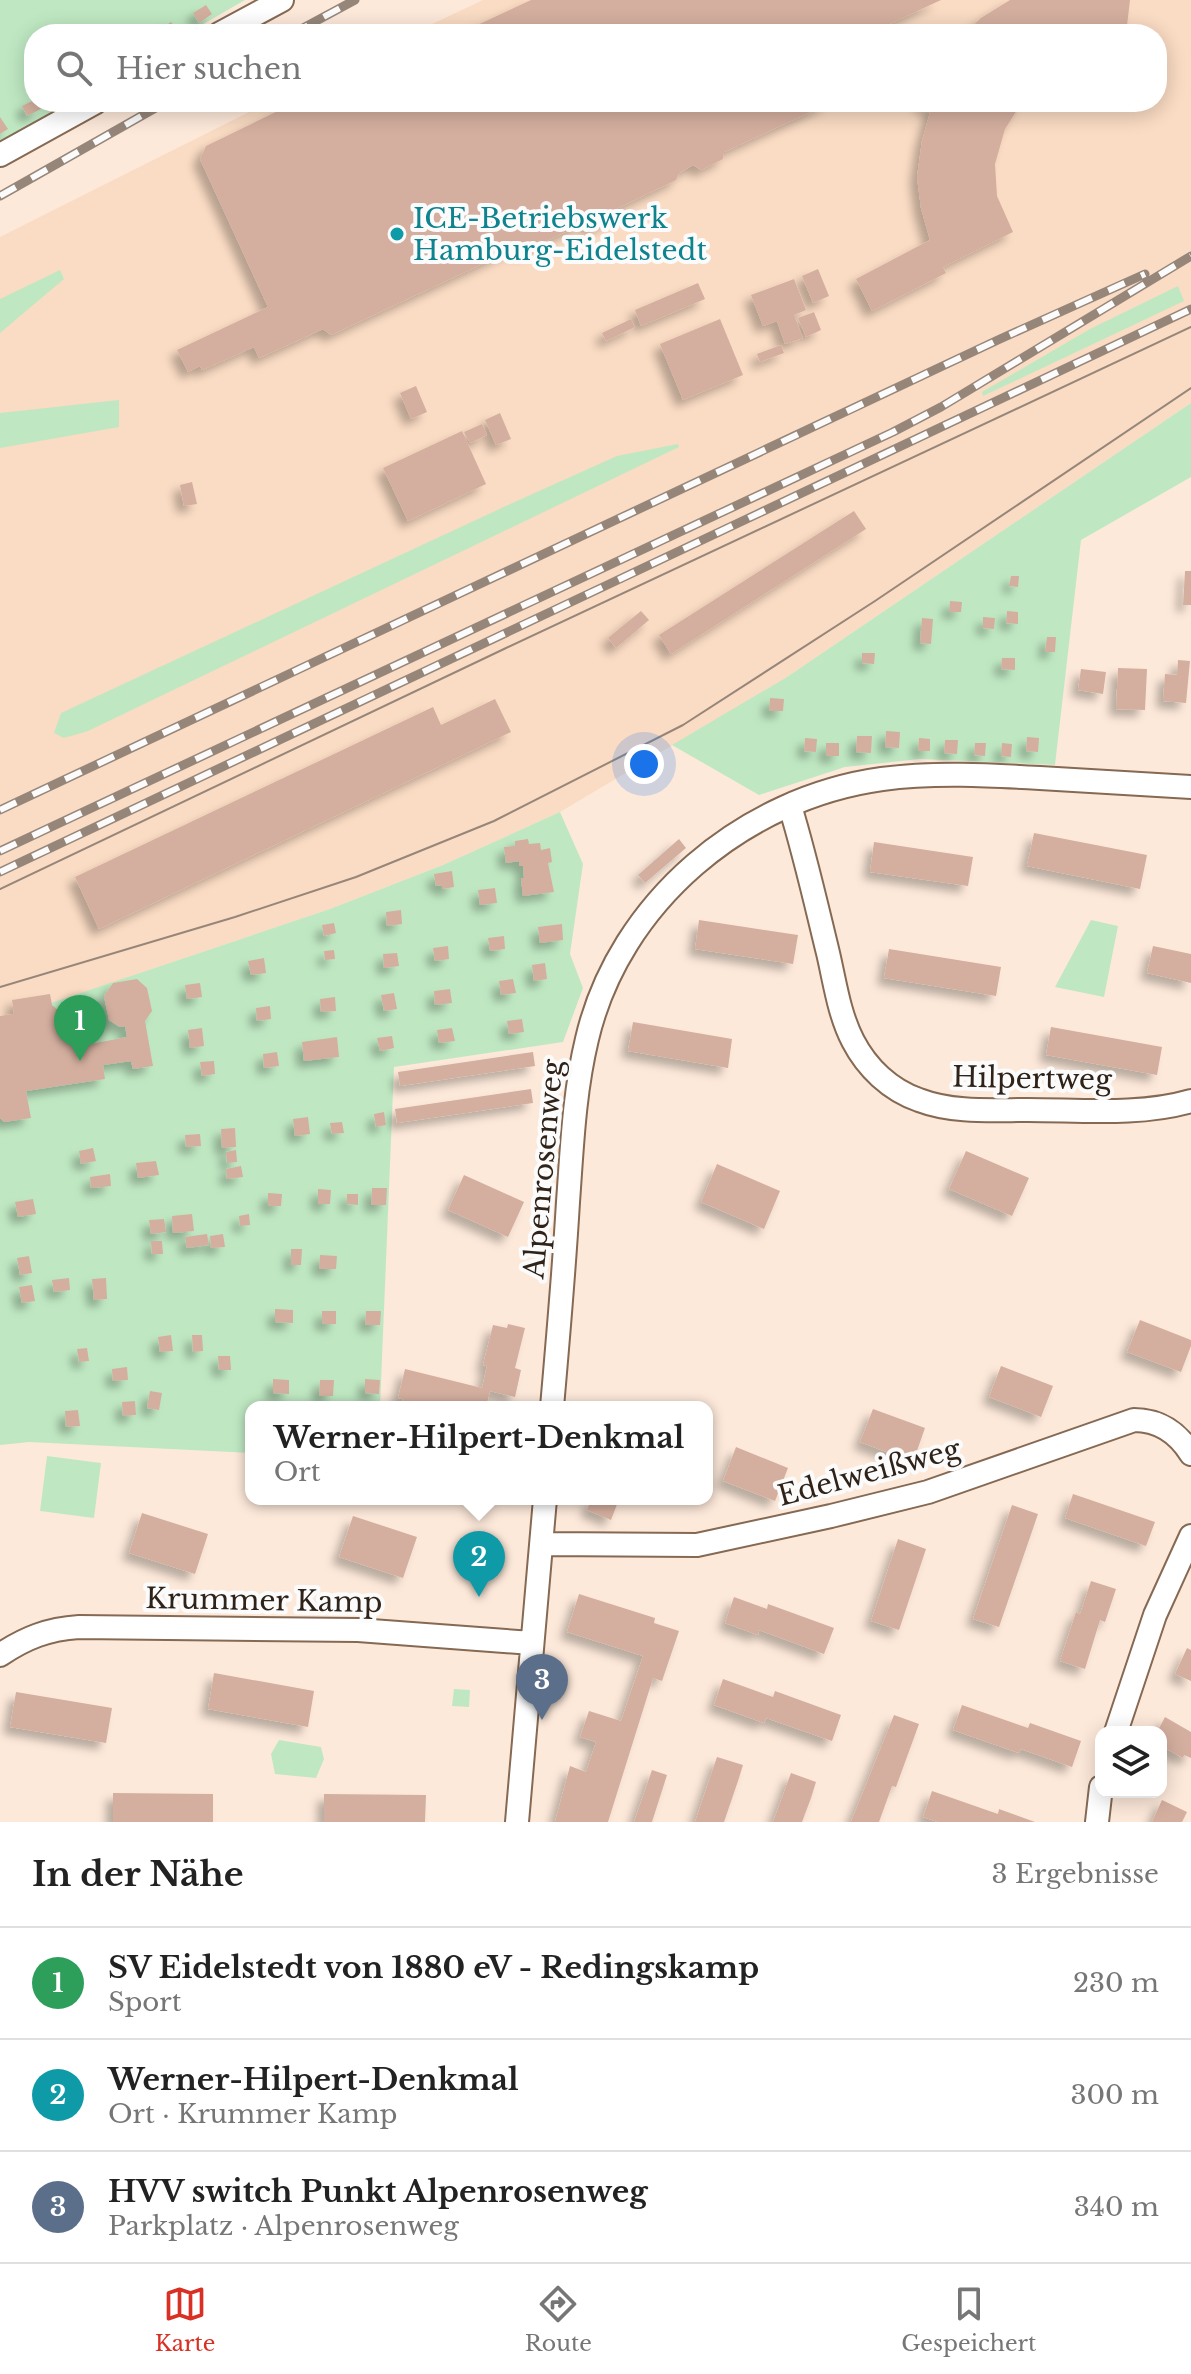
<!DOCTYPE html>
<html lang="de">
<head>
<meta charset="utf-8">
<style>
  :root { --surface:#fff; --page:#f2f2f2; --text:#222; --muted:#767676; --line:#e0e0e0; --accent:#d93025 }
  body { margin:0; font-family:"Libre Baskerville",serif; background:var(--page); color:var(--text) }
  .controls { position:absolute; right:24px; bottom:24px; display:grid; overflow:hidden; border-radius:16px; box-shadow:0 4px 20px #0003 }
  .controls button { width:72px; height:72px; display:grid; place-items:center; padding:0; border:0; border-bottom:2px solid var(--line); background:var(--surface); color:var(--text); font:40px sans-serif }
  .you { position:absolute; left:644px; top:764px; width:28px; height:28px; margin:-20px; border:6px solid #fff; border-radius:50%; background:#1a73e8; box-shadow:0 0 0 12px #1a73e833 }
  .badge { display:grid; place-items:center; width:52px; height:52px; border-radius:50%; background:var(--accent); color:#fff; font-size:26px; font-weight:700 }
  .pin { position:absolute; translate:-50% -66px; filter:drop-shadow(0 2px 4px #0008) }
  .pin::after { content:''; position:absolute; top:42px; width:28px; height:24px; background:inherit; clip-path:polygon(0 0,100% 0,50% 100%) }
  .popup { position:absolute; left:245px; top:1401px; width:468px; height:104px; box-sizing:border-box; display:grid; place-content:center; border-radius:16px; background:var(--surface); filter:drop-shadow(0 2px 6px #0005); font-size:26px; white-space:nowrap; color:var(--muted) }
  .popup b { font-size:30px; color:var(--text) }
  .popup::after { content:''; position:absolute; left:50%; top:100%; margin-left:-16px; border:16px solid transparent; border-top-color:var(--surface) }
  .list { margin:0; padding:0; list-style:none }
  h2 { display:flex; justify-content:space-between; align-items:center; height:104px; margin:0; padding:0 32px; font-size:34px }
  h2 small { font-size:26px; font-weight:400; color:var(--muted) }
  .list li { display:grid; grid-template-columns:52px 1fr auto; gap:24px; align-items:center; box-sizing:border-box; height:112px; padding:0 32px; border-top:2px solid var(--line) }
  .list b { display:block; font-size:30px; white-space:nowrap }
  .list p { margin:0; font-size:26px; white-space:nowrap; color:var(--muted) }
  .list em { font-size:26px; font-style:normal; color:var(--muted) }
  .icon { flex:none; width:44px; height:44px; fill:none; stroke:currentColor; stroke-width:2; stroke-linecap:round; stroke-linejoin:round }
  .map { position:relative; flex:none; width:1191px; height:1822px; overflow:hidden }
  .search { position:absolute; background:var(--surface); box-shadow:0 4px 20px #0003; left:24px; right:24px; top:24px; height:88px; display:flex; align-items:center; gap:20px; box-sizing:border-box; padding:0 28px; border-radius:32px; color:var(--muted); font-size:30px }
  .sheet { height:440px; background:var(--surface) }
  nav { display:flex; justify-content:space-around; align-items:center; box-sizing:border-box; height:112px; border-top:2px solid var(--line); background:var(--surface); font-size:22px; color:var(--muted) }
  nav a { display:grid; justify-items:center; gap:4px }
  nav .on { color:var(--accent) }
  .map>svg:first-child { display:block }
  .built { fill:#fadbc3 }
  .green { fill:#bfe8c2 }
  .building { fill:#d4af9f; filter:url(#shadow) }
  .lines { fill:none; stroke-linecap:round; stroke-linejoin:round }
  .minor-casing { stroke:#856953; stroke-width:26 }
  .minor { stroke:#fff; stroke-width:22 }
  .tram { stroke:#96867a; stroke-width:2 }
  .rail-casing { stroke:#96867a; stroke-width:9 }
  .rail { stroke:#fbfbfb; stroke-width:6; stroke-dasharray:18; stroke-linecap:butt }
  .culture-dot { fill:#0f9aa8; stroke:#fbfbfb; stroke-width:3 }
  .labels { text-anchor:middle; stroke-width:8; stroke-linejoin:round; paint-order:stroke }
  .culture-label { font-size:28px; fill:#0d838f; stroke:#fbfbfb; text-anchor:start }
  .street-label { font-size:28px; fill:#2e2219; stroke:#fbfbfb }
</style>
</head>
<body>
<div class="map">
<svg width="1191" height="1822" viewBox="0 0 1191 1822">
  <defs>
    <filter id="shadow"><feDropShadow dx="-7" dy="7" stdDeviation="4" flood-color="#0004"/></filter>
  </defs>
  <rect width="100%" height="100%" fill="#fde9da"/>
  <path class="built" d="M483,0H1191V403L787,677L560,812L443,865L330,909L0,1020V237L269,102H1157V34H411Z"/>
  <path class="green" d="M0,0H245L186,34H34V102H69L0,142Z
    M60,270L64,279L0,333V299Z
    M1178,286L1184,301L983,396L982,392L1090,329Z
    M119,400V427L0,448V413Z
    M1191,403V477L1081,540L1055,765L920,759L845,767L759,795L672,745L787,677Z
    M678,444L679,447L88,731L64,738L54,733L61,713L508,505L617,456Z
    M560,812L583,864L570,954L583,988L563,1042L394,1067L380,1407H251V1453L29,1442L0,1445V1020L330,909L443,865Z
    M1091,920L1118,926L1104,997L1055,987Z
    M47,1456L101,1463L94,1518L40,1511Z
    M454,1689L470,1690L469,1707L452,1706Z
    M279,1740L321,1747L324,1759L316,1778L275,1774L271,1754Z"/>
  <path class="building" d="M531,0H941L885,26L889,34H458Z
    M1010,0H1130L1126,34H964L981,18Z
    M206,5L212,14L199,23L193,13Z
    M171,22L178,31L173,34H160L158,31Z
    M34,100L41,109L27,116L22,106Z
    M311,102H832L724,152L723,159L701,170L693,165L679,173L676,180L614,210L613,218L592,229L584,223L522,253L514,249L331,335L323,329L259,358L254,347L202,370L200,366L188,372L177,350L268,307L200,159L206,146L286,107H306L307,104Z
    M920,102H1022L1005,129L995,164L997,196L1013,232L943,267L946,273L872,311L856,279L930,240L921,208L917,177L922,141L931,109L919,104Z
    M0,117L8,129L0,134Z
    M818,269L829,296L813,303L802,276Z
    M794,279L806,310L794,315L803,338L785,344L777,321L763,326L751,295Z
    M698,283L705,299L641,326L635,310Z
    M814,312L821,330L806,337L798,318Z
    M631,319L635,327L606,341L602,333Z
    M720,319L743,375L683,400L660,344Z
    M781,345L784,353L760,362L757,354Z
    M416,386L427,412L411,419L400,393Z
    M500,413L511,439L496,445L485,420Z
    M482,424L487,435L470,443L464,432Z
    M462,431L486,484L408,521L383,468Z
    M192,482L197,504L184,506L180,485Z
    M854,511L866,529L671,654L659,635Z
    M1185,571H1191V605H1183Z
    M1011,576H1019L1018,587L1009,586Z
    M950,601L962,602L961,612H949Z
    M641,611L649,620L616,648L608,638Z
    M1007,611L1018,612V624L1006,623Z
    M983,617L995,618L994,629L983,628Z
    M922,618L933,619L931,644L920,643Z
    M1047,637H1056L1055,652H1045Z
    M862,653H875L874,664L862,663Z
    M1002,658H1015V670L1001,669Z
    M1178,660L1190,661L1186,703L1163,701L1165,674L1177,675Z
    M1118,668L1147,669L1145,710L1116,709Z
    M1081,669L1106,672L1103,694L1078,690Z
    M770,698L784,699L783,711H769Z
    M495,699L511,732L99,929L75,877L433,707L441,725Z
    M886,731L900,732L899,748L885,747Z
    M857,736H872L871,753L856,752Z
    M1027,737L1039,738L1038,752L1026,751Z
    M805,738L817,739L816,752L804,751Z
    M919,738L930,739V751H918Z
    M945,740H958L957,754L944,753Z
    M826,743H839V756H826Z
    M975,743H986L985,756L974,755Z
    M1002,743L1012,744L1011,757L1001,756Z
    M1034,833L1147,855L1140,889L1027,866Z
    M528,839L529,844L540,843L541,850L550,848L552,862L548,863L554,892L523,896L521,878H524L523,866H519V861L506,863L504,847L515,846V841Z
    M679,839L686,848L645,883L638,875Z
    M874,842L973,857L968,886L870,872Z
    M452,871L454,887L442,889V885L436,886L434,874Z
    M495,888L497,903L480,905L478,890Z
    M401,910L402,924L387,926L386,912Z
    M699,920L798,935L793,964L695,949Z
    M334,923L336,933L324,936L322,925Z
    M562,924L563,940L540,943L538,927Z
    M504,936L505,949L490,951L488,938Z
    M448,946L449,959L435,961L433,948Z
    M1153,946L1191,954V983L1147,973Z
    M889,949L1001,967L996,996L884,978Z
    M334,950L335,959L325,960L324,951Z
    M397,953L399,966L384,968L383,954Z
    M264,958L266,973L251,975L248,961Z
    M545,963L547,979L534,981L532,965Z
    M137,979L147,988L152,1011L145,1021L153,1066L133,1069L131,1061L103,1065L105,1079L26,1091L31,1118L4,1122L0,1118V1016L14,1014L12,1000L50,994L52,1005L60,1012L86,1007L91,1044L127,1037L125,1026L120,1027L109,1020L104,996L113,983Z
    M513,979L516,993L501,995L499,981Z
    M200,983L202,997L187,999L185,985Z
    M450,989L452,1003L435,1005L434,991Z
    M394,993L397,1009L384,1011L381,995Z
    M335,997L336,1011L321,1012L320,999Z
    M270,1006L271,1019L257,1021L256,1008Z
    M522,1019L524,1032L509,1034L507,1021Z
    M633,1022L732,1039L728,1068L628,1051Z
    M1051,1027L1162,1047L1157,1075L1046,1055Z
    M202,1028L204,1046L190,1048L188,1030Z
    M452,1028L455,1041L439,1043L437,1030Z
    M392,1036L394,1048L380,1051L377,1038Z
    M337,1037L339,1057L304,1061L302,1042Z
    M277,1052L279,1066L264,1068L263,1054Z
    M533,1052L535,1066L400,1086L398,1072Z
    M214,1061L215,1074L202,1076L200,1062Z
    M531,1089L533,1103L397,1123L395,1109Z
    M384,1112L386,1125L376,1127L374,1114Z
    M308,1117L310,1134L295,1136L293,1119Z
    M342,1122L344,1133L332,1134L330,1123Z
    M235,1128L236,1147L222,1148L221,1129Z
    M200,1134L201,1146L186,1147L185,1135Z
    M93,1148L96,1161L81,1164L79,1151Z
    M236,1150L237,1162L227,1163L226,1152Z
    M966,1151L1029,1178L1012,1216L949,1189Z
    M156,1161L159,1175L138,1178L136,1163Z
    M717,1164L780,1191L764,1229L701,1202Z
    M241,1166L243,1177L227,1179L226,1169Z
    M110,1174L111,1186L91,1188L90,1177Z
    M464,1175L524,1202L508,1237L448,1210Z
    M372,1188H387L386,1205H371Z
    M318,1189L331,1190L330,1204H318Z
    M268,1193L282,1194L281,1206H268Z
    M347,1194H358V1205L347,1204Z
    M33,1199L36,1214L18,1217L15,1202Z
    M192,1214L194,1231L173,1233L172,1216Z
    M249,1214L250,1225L240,1226L239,1216Z
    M164,1219L166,1232L151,1234L149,1220Z
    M207,1234L209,1245L187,1248L185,1237Z
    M223,1234L225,1247L211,1248L210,1236Z
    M151,1241H162L163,1254H152Z
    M291,1249H302L301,1265H291Z
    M320,1255L337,1256L336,1269H319Z
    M29,1256L32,1273L20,1275L17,1258Z
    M69,1278L70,1290L54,1292L52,1280Z
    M106,1278L107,1299L94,1300L92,1279Z
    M32,1285L35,1301L22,1303L19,1287Z
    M275,1309L293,1310V1323L275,1322Z
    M322,1311H336V1324H322Z
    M366,1311H381L380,1325H365Z
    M1140,1320L1191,1340V1346L1181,1372L1127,1352Z
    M508,1324L525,1328L515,1368L521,1370L515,1397L490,1391L486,1407H401L403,1399L398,1398L405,1369L482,1388L487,1366L483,1365L493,1325L507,1328Z
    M171,1335L173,1351L160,1352L158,1337Z
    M192,1335H202L203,1351L193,1352Z
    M87,1348L89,1361L79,1362L77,1349Z
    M218,1356H230L231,1370H219Z
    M1001,1366L1053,1386L1041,1417L989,1397Z
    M127,1367L128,1380L113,1381L112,1369Z
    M273,1379L289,1380V1394L273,1393Z
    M365,1379L380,1380L379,1394L365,1393Z
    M320,1380H334L333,1396H319Z
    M150,1391L162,1393L159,1410L147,1408Z
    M135,1401L136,1415L123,1416L122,1402Z
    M873,1409L925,1428L913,1462L860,1442Z
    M78,1410L80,1426L66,1427L65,1411Z
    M736,1447L788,1468L775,1501L723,1481Z
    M1073,1494L1155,1522L1146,1546L1065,1518Z
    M591,1499H619L611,1520L587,1510Z
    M1012,1505L1038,1514L999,1627L973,1619Z
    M142,1513L208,1534L195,1574L129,1553Z
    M353,1516L417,1537L403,1578L339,1557Z
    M898,1539L926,1549L899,1630L871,1621Z
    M1091,1581L1116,1589L1105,1622L1100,1620L1085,1669L1060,1661L1076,1612L1080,1614Z
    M579,1594L655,1618L654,1623L679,1631L662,1681L653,1678L608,1822H555L570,1766L586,1772L596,1742L580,1737L589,1711L621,1721L643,1656L567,1632Z
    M734,1597L767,1609L768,1604L834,1628L824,1654L759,1630L758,1635L725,1623Z
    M1187,1648L1191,1650V1681L1175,1674Z
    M214,1673L314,1691L308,1727L208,1709Z
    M723,1679L773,1697L775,1691L841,1715L832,1741L766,1718L764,1723L714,1705Z
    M16,1692L112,1708L106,1743L10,1727Z
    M962,1705L1028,1728L1030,1723L1081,1741L1072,1767L1021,1749L1019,1753L953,1730Z
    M894,1715L919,1724L896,1787L892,1786L879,1822H851Z
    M1165,1717L1191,1732V1758L1184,1755L1183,1758L1161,1746V1732H1157Z
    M717,1757L743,1765L738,1781L724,1822H695Z
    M652,1770L667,1775L652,1822H634Z
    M791,1773L816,1782L811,1798L802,1822H773Z
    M932,1791L998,1814L999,1809L1035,1822H938L923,1817Z
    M113,1793L213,1794V1822H113Z
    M324,1794L426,1795L425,1822H324Z
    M1162,1800L1187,1812L1182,1822H1152Z"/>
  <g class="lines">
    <defs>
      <path id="minor" d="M219,34L282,0
        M0,155L96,102
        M790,806C805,855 816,904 828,953C835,983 839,1014 853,1041C867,1068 890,1090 919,1100C953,1113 992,1110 1028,1110C1081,1110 1139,1116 1191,1101
        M552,1407C558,1339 564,1270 568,1202C572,1147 574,1093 587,1039C619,902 744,798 882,779C934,772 988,775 1040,778C1090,781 1141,784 1191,787
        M542,1544L697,1545L831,1516L928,1492L1134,1420C1159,1420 1178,1433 1191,1454
        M0,1655C25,1638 48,1629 79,1627L358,1630L532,1643
        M1116,1732L1155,1615L1191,1536
        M517,1822L545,1499
        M1097,1822L1101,1787"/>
    </defs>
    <use href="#minor" class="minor-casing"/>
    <use href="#minor" class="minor"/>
    <path class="tram" d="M0,889L504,649L1191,327
      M0,987L235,917L356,877L494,821L683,725L875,601L1191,388"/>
    <defs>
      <path id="rail" d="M292,34L355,0
        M0,196L166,102
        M0,810L1000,339L1145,274
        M0,851L893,432L941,407L1191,256
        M0,872L1191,309"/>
    </defs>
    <use href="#rail" class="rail-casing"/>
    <use href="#rail" class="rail"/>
  </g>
  <circle class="culture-dot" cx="397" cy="234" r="8"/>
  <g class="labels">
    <g class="culture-label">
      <text x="413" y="228">ICE-Betriebswerk<tspan x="413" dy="32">Hamburg-Eidelstedt</tspan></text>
    </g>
    <g class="street-label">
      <text transform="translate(1032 1078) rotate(1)" y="10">Hilpertweg</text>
      <text transform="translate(543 1169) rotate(-85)" y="10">Alpenrosenweg</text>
      <text transform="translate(869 1472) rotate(-15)" y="10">Edelweißweg</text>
      <text transform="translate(264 1600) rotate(1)" y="10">Krummer Kamp</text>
    </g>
  </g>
</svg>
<div class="controls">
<button><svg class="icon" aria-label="layers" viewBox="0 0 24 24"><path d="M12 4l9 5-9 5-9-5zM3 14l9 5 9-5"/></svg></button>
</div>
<div class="you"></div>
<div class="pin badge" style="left:80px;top:1061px;background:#2e9e5b">1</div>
<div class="pin badge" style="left:479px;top:1597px;background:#0f9aa8">2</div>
<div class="popup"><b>Werner-Hilpert-Denkmal</b>Ort</div>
<div class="pin badge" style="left:542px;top:1720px;background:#5c6f8a">3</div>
<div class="search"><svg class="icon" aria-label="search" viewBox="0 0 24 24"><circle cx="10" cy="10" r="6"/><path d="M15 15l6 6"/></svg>Hier suchen</div>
</div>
<section class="sheet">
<h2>In der Nähe<small>3 Ergebnisse</small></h2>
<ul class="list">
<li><span class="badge" style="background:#2e9e5b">1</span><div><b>SV Eidelstedt von 1880 eV - Redingskamp</b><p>Sport</p></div><em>230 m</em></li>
<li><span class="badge" style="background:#0f9aa8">2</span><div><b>Werner-Hilpert-Denkmal</b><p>Ort · Krummer Kamp</p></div><em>300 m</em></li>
<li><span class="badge" style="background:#5c6f8a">3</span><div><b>HVV switch Punkt Alpenrosenweg</b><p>Parkplatz · Alpenrosenweg</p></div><em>340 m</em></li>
</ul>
</section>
<nav>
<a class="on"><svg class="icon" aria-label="map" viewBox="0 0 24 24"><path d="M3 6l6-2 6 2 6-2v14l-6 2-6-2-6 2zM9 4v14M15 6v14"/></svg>Karte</a>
<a><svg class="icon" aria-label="directions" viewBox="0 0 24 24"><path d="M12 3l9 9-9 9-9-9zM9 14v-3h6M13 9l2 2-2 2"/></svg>Route</a>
<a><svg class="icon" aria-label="saved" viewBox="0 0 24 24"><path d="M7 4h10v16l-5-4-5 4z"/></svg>Gespeichert</a>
</nav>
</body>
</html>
